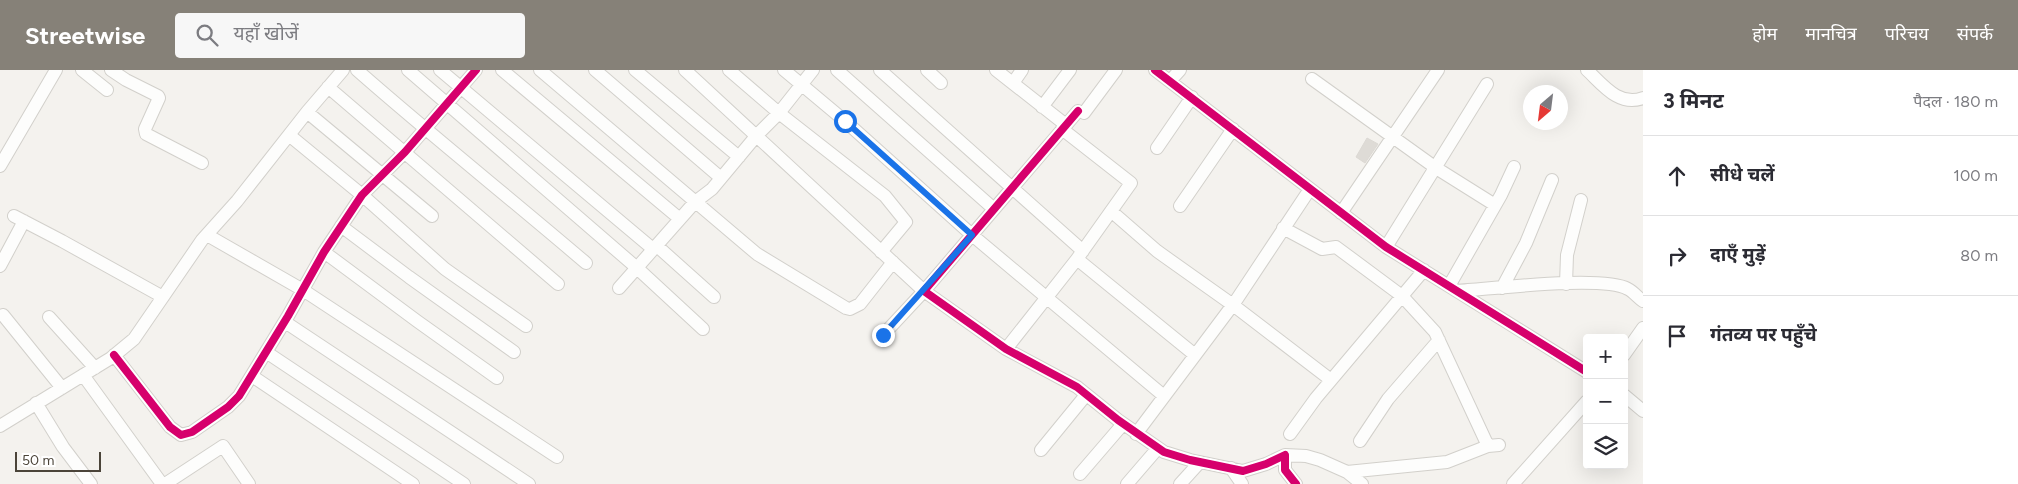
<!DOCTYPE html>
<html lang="hi">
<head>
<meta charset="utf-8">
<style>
  :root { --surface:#fff; --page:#f7f7f7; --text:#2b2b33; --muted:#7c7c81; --line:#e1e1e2; --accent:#868178 }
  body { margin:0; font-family:Figtree,"Noto Sans Devanagari",sans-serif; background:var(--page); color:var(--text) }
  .controls { position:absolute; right:15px; bottom:15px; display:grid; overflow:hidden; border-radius:5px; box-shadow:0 5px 20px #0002 }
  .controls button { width:45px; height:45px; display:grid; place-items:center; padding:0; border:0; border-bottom:1px solid var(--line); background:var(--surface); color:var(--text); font:25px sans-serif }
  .compass { position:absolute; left:1523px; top:15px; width:45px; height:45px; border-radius:50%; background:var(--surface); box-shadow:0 5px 20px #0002; rotate:208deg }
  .scale { position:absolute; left:15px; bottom:12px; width:86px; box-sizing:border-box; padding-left:5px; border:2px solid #4b4439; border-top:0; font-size:14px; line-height:18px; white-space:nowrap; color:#4b4439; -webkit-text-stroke:4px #fff; paint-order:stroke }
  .stop { position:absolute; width:15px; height:15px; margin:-11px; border:4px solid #1a73e8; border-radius:50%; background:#fff }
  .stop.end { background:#1a73e8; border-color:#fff; box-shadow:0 1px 5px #0008 }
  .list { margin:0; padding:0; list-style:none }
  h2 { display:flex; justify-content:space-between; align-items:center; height:65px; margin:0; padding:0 20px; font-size:21px }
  h2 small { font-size:16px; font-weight:400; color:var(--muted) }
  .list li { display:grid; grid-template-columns:32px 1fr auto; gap:15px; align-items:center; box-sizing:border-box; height:80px; padding:0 20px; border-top:1px solid var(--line) }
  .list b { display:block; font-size:19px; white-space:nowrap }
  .list em { font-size:16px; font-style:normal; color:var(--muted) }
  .icon { flex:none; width:28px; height:28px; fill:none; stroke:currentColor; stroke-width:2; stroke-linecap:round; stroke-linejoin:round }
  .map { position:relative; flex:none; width:1643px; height:414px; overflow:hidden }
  header { display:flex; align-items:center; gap:30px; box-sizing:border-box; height:70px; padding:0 25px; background:var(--accent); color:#fff }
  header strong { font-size:24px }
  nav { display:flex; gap:28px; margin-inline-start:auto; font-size:18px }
  .search { width:350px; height:45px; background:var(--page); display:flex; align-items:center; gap:12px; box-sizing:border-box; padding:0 18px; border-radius:5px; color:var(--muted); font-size:19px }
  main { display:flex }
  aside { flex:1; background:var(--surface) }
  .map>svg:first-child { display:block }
  .building { fill:#dedbd6; stroke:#dcd9d4 }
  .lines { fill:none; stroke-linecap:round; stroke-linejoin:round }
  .minor-casing { stroke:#d2d0cb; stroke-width:14 }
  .minor { stroke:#fdfdfc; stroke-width:12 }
  .cycleway-casing { stroke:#fff; stroke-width:11 }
  .cycleway { stroke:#d6006c; stroke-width:8 }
  .route { stroke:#1a73e8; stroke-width:6 }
</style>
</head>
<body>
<header>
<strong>Streetwise</strong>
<div class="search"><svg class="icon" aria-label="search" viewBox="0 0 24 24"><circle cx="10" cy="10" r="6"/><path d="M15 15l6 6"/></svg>यहाँ खोजें</div>
<nav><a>होम</a><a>मानचित्र</a><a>परिचय</a><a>संपर्क</a></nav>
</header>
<main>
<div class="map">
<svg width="1643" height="414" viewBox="0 0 1643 414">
  <rect width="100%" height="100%" fill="#f4f2ee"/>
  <path class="building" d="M1367,68L1378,74L1365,93L1356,87Z"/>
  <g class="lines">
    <defs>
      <path id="minor" d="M82,0L107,20
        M111,0L126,10L158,26L159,28L145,59L146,64L202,93
        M357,0C432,66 510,128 586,193
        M408,0L637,198L703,259
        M440,0L653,179
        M502,0L680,149
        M540,0L757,184L846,238L850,239L860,234L893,192
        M595,0L721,108
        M635,0L739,87
        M685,0L924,221L883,265
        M729,0L779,43L885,126L906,152L881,182
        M784,0L845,51L972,165L1164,326
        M837,0L994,139
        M880,0L1083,181
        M927,0L941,13
        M996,0L1066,55
        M1155,0L1386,177L1587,302
        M1587,0C1603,15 1619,37 1643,28
        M1312,9L1436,98L1495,135
        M1170,11L1180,0
        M1013,13L1022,0
        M328,17L558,214
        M1042,37L1070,0
        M1078,41L924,221L1006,279L1077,317L1118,350L1164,382L1190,390L1243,401L1266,394L1285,385V400L1296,414
        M307,42L432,146
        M1084,43L1116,0
        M289,65L362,125L445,199L526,256
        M1157,78L1192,27
        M0,96L56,0
        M1180,136L1233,59
        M1111,141L1157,181L1233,235L1331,310
        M1341,143L1438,0
        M14,146L62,171L163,227
        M341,156L409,207L514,282
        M1283,158L1322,179L1336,177L1402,226L1435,262L1488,376
        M207,165L303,220L557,387
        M657,176L714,227
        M1386,177L1487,14
        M324,182L417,251L497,308
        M1077,189L1195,285
        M0,196L24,151
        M1566,214L1567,185L1581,130
        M1449,216L1501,125L1514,97
        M619,218L695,132L712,119L757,65L779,43L813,0
        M1502,218L1526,173L1552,110
        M1457,221C1492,219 1602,205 1628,219C1634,222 1638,228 1643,231
        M3,245L62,318
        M49,247L95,298
        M285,252L529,414
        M1006,279L1077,189L1131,113L1062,59
        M266,282L464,414
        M114,285L170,357L181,365L192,362L228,337L239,326L288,246L324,182L362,125L405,82L476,0
        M1624,285L1643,258
        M83,305L162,414
        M252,306L413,414
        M1624,325L1643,341
        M36,333L63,377L91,414
        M0,356L111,288L134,269L202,170L237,131L307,42L343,0
        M1136,364L1235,232L1310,119
        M1290,364L1316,328L1424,200
        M1360,371L1388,329L1439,270
        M1041,380L1086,325
        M1285,385L1306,386L1320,390L1347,402L1447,392L1488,376L1499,375
        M1231,398L1242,414
        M1347,402L1362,414
        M1080,404L1123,354
        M165,414L223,376L249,414
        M1127,414L1158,378
        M1180,414L1200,392
        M1513,414L1587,331"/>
    </defs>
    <use href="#minor" class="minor-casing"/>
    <use href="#minor" class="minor"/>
    <defs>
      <path id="cycleway" d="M1155,0L1386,177L1587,302
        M1078,41L924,221L1006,279L1077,317L1118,350L1164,382L1190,390L1243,401L1266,394L1285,385V400L1296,414
        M114,285L170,357L181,365L192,362L228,337L239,326L288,246L324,182L362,125L405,82L476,0"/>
    </defs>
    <use href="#cycleway" class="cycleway-casing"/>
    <use href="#cycleway" class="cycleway"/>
  </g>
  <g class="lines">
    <path class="route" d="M845,51L972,165L883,265"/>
  </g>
</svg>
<div class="controls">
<button>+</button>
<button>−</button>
<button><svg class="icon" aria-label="layers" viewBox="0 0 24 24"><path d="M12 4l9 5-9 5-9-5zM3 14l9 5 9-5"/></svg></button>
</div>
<svg class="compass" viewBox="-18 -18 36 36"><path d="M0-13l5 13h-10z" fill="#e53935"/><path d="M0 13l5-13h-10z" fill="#7c7c81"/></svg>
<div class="scale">50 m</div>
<div class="stop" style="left:845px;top:51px"></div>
<div class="stop end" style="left:883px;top:265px"></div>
</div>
<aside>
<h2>3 मिनट<small>पैदल · 180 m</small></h2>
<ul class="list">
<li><svg class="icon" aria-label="ahead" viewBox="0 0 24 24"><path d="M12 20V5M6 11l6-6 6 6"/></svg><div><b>सीधे चलें</b></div><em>100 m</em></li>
<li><svg class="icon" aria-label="right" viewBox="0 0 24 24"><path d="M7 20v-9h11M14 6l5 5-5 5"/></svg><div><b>दाएँ मुड़ें</b></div><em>80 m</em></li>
<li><svg class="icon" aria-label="arrive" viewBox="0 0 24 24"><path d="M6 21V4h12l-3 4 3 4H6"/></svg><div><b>गंतव्य पर पहुँचे</b></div></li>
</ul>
</aside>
</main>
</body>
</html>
